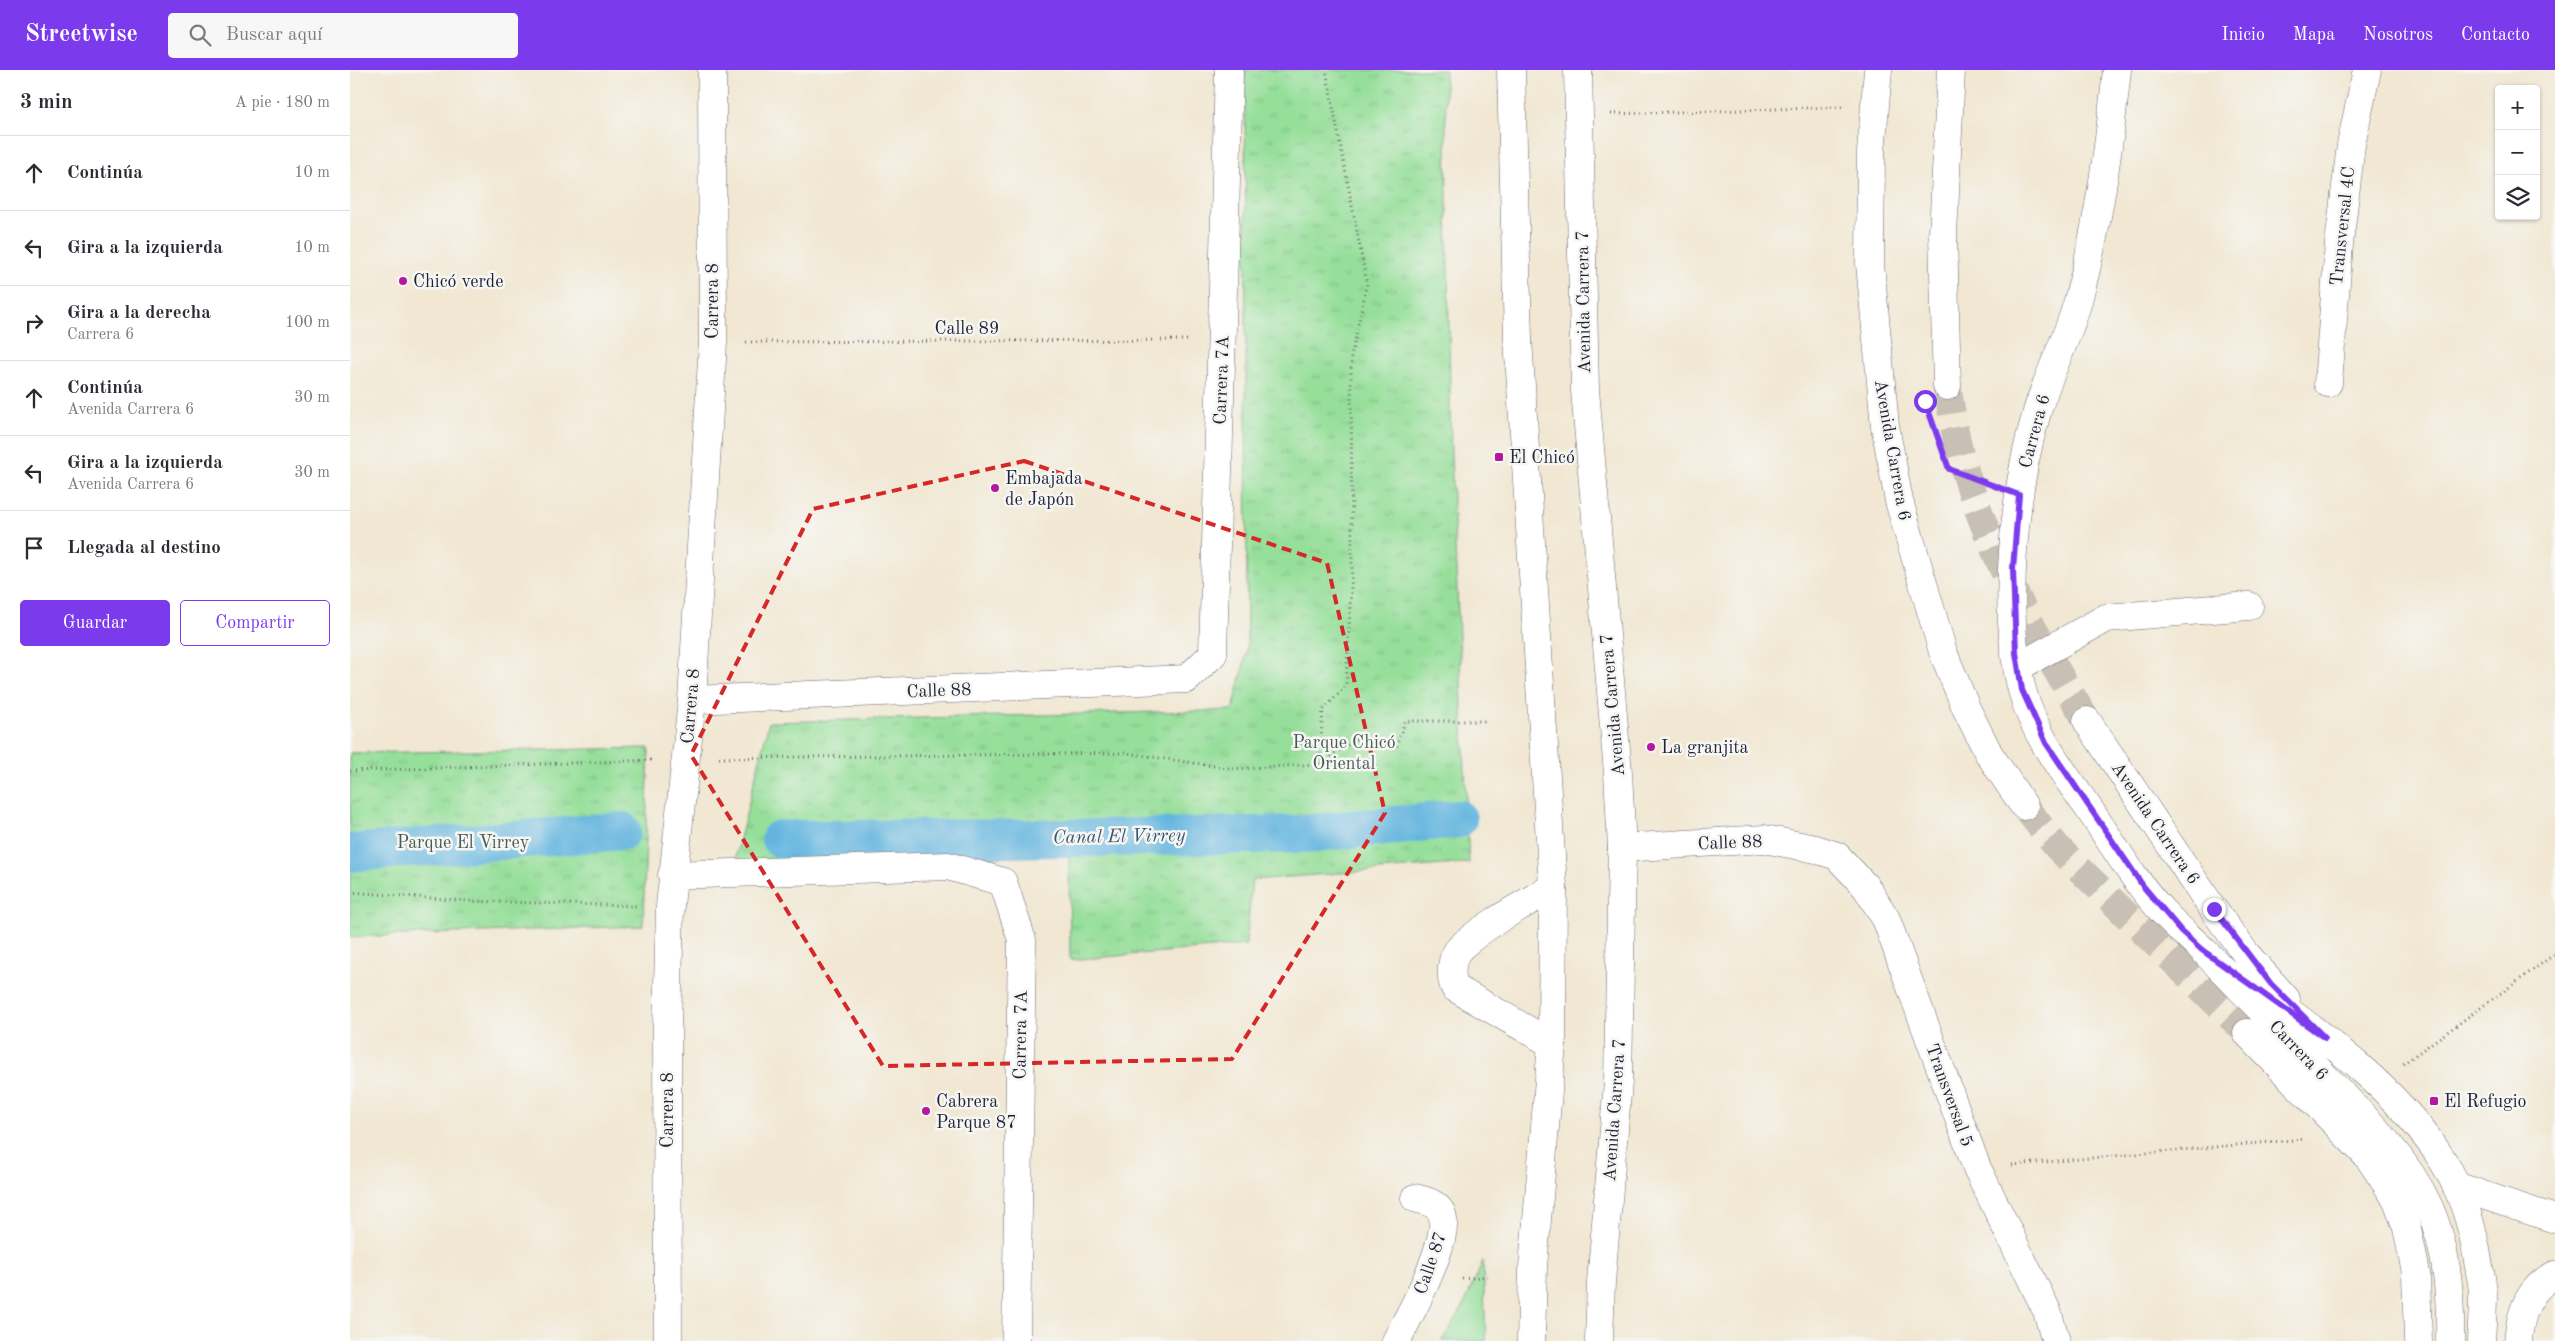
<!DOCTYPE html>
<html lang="es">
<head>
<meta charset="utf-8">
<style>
  :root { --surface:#fff; --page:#f7f7f7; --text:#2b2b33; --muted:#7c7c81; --line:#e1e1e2; --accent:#7c3aed }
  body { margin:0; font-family:"Old Standard TT",serif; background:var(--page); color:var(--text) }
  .controls { position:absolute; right:15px; top:15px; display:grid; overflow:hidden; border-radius:5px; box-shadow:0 1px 4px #0004 }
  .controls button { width:45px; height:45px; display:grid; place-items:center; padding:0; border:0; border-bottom:1px solid var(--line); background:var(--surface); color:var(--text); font:25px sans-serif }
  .stop { position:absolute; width:15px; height:15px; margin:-11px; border:4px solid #7c3aed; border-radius:50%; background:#fff }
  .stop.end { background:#7c3aed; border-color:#fff; box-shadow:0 1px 5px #0008 }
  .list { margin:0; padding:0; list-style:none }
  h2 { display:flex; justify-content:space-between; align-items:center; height:65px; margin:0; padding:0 20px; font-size:21px }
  h2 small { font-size:16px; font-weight:400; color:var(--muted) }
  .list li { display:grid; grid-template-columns:32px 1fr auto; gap:15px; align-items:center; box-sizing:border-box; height:75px; padding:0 20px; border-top:1px solid var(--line) }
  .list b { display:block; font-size:19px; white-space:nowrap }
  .list p { margin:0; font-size:16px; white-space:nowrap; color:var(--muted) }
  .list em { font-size:16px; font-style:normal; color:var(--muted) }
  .actions { display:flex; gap:10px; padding:15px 20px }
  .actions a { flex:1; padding:11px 0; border:1px solid var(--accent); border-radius:5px; text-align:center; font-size:18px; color:var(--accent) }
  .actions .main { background:var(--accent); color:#fff }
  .icon { flex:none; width:28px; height:28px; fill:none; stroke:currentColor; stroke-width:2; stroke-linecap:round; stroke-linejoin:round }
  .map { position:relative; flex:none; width:2205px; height:1271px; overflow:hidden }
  header { display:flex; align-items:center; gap:30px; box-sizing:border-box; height:70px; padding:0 25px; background:var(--accent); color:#fff }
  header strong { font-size:24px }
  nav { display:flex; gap:28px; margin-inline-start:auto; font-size:18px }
  .search { width:350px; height:45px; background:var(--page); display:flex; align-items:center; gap:12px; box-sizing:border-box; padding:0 18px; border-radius:5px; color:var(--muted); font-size:19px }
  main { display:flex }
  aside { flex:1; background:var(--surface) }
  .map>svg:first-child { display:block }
  .grass { fill:#96df9a; stroke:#5c806a }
  .park { fill:url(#park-tufts); stroke:#5c806a }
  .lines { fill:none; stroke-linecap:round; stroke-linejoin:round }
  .canal { stroke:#64b5df; stroke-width:38 }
  .major-tunnel { stroke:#c8c0b4; stroke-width:28; stroke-dasharray:28 14; stroke-linecap:butt }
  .minor-casing { stroke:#6a6770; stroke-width:29 }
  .major-casing { stroke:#6a6770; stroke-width:29 }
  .path { stroke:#6a6770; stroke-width:3; stroke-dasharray:1 4; stroke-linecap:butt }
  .minor { stroke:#fff; stroke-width:28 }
  .major { stroke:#fff; stroke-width:28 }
  .route { stroke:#7c3aed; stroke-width:6 }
  .marked { fill:none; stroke:#d62828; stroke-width:4; stroke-dasharray:10 6; stroke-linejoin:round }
  .poi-dot { fill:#b5179e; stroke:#f6f6f2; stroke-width:2 }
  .labels { text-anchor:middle; stroke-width:5; stroke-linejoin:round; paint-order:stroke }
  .street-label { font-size:18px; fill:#22223b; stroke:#f6f6f2 }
  .poi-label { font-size:18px; fill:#22223b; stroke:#f6f6f2; text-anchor:start }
  .park-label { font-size:18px; fill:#455b58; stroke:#f6f6f2 }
  .water-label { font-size:19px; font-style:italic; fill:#395574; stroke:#f6f6f2 }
</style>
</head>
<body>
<header>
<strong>Streetwise</strong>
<div class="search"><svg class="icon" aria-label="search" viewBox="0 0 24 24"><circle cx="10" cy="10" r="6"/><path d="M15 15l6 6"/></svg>Buscar aquí</div>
<nav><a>Inicio</a><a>Mapa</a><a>Nosotros</a><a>Contacto</a></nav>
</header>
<main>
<aside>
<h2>3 min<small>A pie · 180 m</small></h2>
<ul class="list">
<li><svg class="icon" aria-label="ahead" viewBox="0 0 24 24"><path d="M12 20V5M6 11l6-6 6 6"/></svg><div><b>Continúa</b></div><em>10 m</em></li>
<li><svg class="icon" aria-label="left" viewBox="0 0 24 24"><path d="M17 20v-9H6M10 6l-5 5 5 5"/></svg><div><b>Gira a la izquierda</b></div><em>10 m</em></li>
<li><svg class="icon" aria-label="right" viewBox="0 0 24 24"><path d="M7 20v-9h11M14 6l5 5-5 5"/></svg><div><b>Gira a la derecha</b><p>Carrera 6</p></div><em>100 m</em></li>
<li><svg class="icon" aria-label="ahead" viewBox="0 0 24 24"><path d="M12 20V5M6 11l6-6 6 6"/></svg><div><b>Continúa</b><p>Avenida Carrera 6</p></div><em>30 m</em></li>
<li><svg class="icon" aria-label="left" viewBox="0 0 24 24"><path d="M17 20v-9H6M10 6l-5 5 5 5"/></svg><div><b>Gira a la izquierda</b><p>Avenida Carrera 6</p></div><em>30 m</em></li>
<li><svg class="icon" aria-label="arrive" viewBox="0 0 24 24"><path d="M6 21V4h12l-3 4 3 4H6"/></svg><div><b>Llegada al destino</b></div></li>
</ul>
<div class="actions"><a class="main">Guardar</a><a>Compartir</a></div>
</aside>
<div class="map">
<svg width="2205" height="1271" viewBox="0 0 2205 1271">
  <defs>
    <pattern id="park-tufts" width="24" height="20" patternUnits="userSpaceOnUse" patternTransform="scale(1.25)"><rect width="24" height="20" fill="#96df9a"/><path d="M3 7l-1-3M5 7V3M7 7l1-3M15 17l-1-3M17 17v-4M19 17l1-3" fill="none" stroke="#81bf86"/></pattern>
  </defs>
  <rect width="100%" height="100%" fill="#f6f6f2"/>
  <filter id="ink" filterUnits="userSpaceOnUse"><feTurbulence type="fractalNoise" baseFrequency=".02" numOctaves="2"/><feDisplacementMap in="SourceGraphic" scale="10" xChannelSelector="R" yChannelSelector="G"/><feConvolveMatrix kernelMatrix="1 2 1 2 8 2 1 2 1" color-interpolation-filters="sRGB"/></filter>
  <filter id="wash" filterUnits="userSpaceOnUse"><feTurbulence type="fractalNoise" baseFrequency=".0096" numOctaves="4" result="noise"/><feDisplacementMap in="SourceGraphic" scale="20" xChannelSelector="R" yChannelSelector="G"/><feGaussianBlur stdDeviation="1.12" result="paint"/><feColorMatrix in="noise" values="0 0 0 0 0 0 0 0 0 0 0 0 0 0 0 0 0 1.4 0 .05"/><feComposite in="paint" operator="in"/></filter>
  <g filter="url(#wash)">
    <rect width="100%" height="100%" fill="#f1e7d2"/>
    <path class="grass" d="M1133,1191L1136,1271H1092L1112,1239Z"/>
    <path class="park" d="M895,0H1095L1101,384L1119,793L902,810L896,875L720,890L719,786L384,793L419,652L883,640L897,581Z
      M299,678L293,856L0,867V683Z"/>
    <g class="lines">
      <path class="canal" d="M430,769L745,768L953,764L1108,749
        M0,783L272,761"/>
    </g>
  </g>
  <g filter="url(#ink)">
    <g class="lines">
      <path class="major-tunnel" d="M1597,316C1601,337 1604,359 1609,380C1635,477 1685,566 1737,651
        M1674,736L1707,777L1897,963"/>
      <defs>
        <path id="minor" d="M1978,313L1989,174L2001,75L2017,0
          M1668,597L1756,548L1899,536
          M342,630L837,609L863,584L879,0
          M1272,778L1414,769L1466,779L1487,786L1516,817L1536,849L1627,1098L1697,1241L1706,1271
          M322,805L598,796L653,812L672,870L666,1271
          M1202,974L1105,918C1099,906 1101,886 1111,877C1134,855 1175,834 1203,817
          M2106,1116L2205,1149
          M318,1271L317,958L320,836L342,630L363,272L362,0
          M1046,1271C1058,1249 1104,1164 1091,1142C1085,1132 1075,1131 1065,1128
          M2168,1271C2170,1244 2179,1217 2205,1205"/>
        <path id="major" d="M1161,0L1168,269L1203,817L1202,974L1183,1197L1181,1271
          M1228,0L1235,320L1268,703L1272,778L1268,1012L1251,1212L1249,1271
          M1528,0L1521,82L1520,194L1535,356L1549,431L1593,582L1616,638L1639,684L1674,736
          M1767,0C1759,76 1749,153 1729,227C1719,267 1698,303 1687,342C1664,419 1651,542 1672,620C1683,663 1713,702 1739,739C1763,774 1785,813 1815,844C1828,858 1843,870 1856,883C1898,926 1940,970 1981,1013C2018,1050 2057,1089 2079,1137C2097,1177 2101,1227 2100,1271
          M1597,316L1593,164L1601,0
          M1737,651L1863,839L1896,884L1936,929
          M1911,921C1976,968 2050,1022 2093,1091C2112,1121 2123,1158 2128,1191C2130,1203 2133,1214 2133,1225C2133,1241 2132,1256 2131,1271
          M1897,963L2019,1088L2047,1130L2057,1158L2066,1203L2068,1271"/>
      </defs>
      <use href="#minor" class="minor-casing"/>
      <use href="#major" class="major-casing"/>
      <path class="path" d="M1261,44L1493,37
        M396,272L839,270
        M1580,345L1599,399L1638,414
        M369,688L776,683L885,699L969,694L1009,667L1046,678L1055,651H1135
        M969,694L973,640L996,616L1002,499L1001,287L1017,214L976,0
        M0,701L303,690
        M0,822L119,831L289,836
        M2053,994L2205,884
        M1662,1095L1954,1069
        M1112,1209L1138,1206"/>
      <use href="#minor" class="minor"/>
      <use href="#major" class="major"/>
    </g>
  </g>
  <g class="lines" filter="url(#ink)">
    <path class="route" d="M1575,331L1599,399L1669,425L1663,499L1666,583L1672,620L1696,673L1793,816L1831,861L1852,880L1975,968L1921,914L1864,839"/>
  </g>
  <path class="marked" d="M674,391L977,493L1035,743L882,989L533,996L341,685L463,439Z"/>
  <g class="poi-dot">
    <circle cx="53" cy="211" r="5"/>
    <rect x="1144" y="382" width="10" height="10" rx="2.5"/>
    <circle cx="645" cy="418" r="5"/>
    <circle cx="1301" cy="677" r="5"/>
    <rect x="2079" y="1026" width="10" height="10" rx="2.5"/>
    <circle cx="576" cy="1041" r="5"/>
  </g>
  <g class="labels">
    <g class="street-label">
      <text transform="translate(1992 156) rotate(-84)" y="6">Transversal 4C</text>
      <text transform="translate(362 231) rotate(-90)" y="6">Carrera 8</text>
      <text transform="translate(1233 232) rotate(-91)" y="6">Avenida Carrera 7</text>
      <text x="617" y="264">Calle 89</text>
      <text transform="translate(871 310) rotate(-88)" y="6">Carrera 7A</text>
      <text transform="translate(1684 361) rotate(-75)" y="6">Carrera 6</text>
      <text transform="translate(1543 380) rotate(80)" y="6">Avenida Carrera 6</text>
      <text transform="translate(589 620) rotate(-2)" y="6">Calle 88</text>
      <text transform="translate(1262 635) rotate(-95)" y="6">Avenida Carrera 7</text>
      <text transform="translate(340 636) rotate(-85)" y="6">Carrera 8</text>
      <text transform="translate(1806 753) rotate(56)" y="6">Avenida Carrera 6</text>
      <text transform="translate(1380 772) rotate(-2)" y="6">Calle 88</text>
      <text transform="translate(670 965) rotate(-89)" y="6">Carrera 7A</text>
      <text transform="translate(1949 980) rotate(46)" y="6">Carrera 6</text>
      <text transform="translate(1600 1025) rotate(70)" y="6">Transversal 5</text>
      <text transform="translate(317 1040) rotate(-90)" y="6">Carrera 8</text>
      <text transform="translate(1264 1040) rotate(-86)" y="6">Avenida Carrera 7</text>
      <text transform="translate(1080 1193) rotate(-71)" y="6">Calle 87</text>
    </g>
    <g class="poi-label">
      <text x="63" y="217">Chicó verde</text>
      <text x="1159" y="393">El Chicó</text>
      <text x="655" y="414">Embajada<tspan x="655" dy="21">de Japón</tspan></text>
      <text x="1311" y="683">La granjita</text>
      <text x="586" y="1037">Cabrera<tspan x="586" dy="21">Parque 87</tspan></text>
      <text x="2094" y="1037">El Refugio</text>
    </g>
    <g class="park-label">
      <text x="994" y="678">Parque Chicó<tspan x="994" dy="21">Oriental</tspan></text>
      <text x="113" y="778">Parque El Virrey</text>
    </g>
    <g class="water-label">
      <text transform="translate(769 765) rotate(-1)" y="7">Canal El Virrey</text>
    </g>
  </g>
</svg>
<div class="controls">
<button>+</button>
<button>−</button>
<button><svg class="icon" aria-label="layers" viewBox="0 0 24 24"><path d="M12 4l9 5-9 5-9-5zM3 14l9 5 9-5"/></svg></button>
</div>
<div class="stop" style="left:1575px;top:331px"></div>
<div class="stop end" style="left:1864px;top:839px"></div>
</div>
</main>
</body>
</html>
